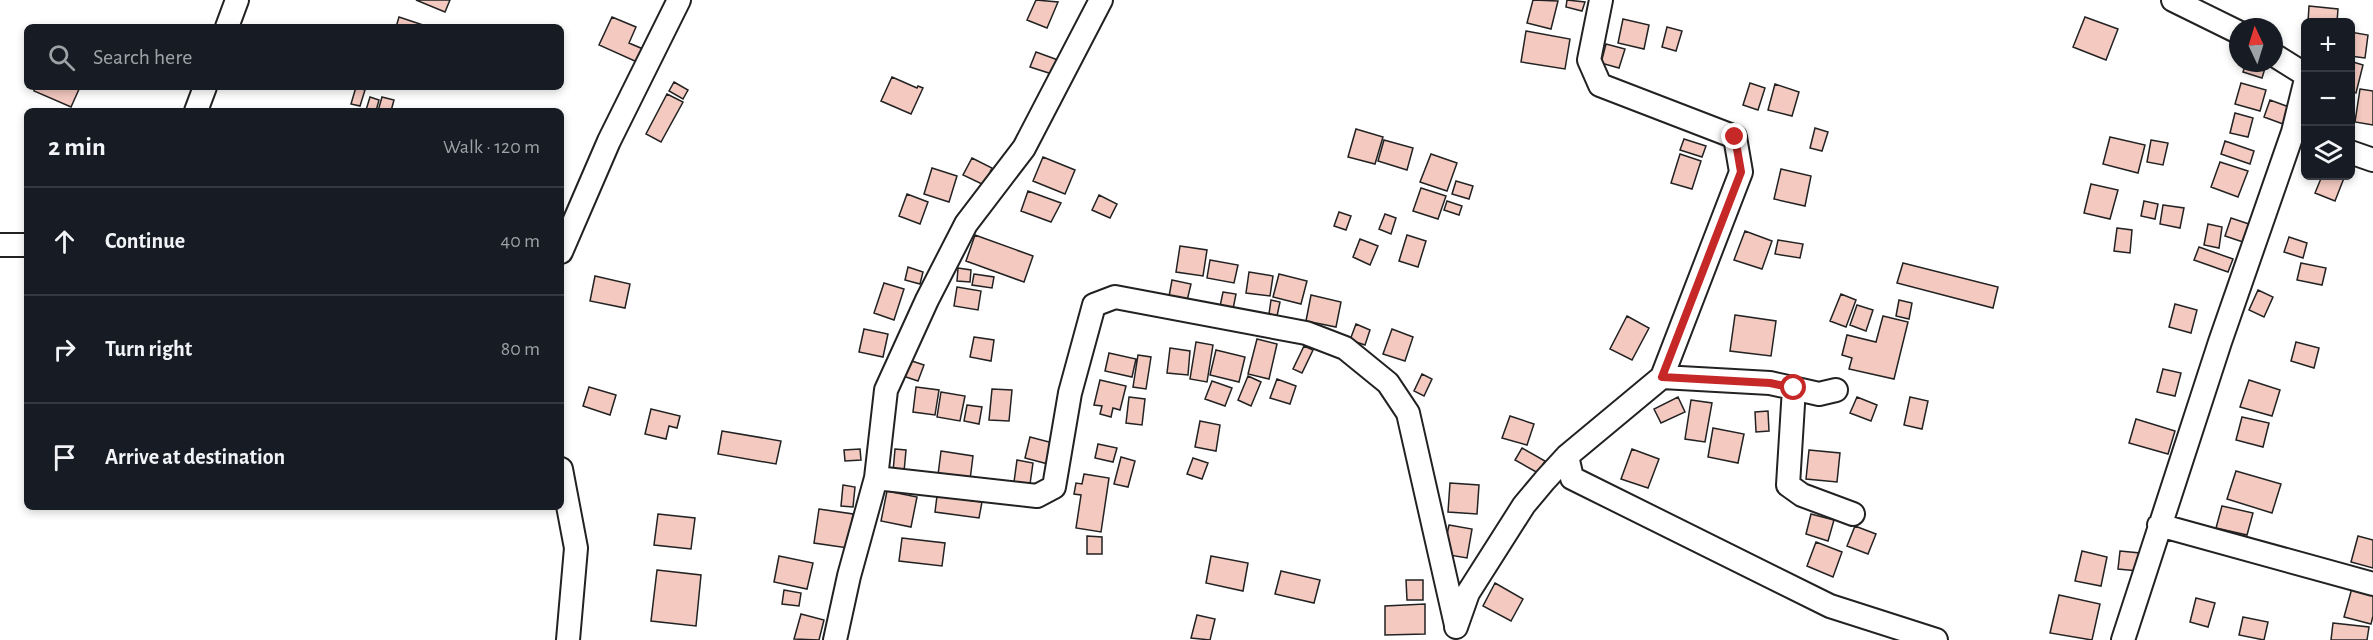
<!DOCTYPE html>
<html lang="en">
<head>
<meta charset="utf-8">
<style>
  :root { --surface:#171b24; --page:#242831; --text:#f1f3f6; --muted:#9ea1a6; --line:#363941 }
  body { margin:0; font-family:"Alegreya Sans",sans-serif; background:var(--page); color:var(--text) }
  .controls { position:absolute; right:18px; top:18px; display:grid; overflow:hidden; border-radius:9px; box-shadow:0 3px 9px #0003 }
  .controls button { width:54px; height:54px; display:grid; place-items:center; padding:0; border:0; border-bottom:2px solid var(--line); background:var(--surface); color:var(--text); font:30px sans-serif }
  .compass { position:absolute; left:2229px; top:18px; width:54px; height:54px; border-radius:50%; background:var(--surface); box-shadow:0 3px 9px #0003; rotate:356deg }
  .stop { position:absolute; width:18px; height:18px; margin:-14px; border:4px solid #c62828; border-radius:50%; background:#fff }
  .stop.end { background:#c62828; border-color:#fff; box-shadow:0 2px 6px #0008 }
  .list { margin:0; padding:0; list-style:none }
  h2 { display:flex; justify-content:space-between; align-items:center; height:78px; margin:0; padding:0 24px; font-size:26px }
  h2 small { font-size:20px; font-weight:400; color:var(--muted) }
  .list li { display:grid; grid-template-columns:39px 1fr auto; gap:18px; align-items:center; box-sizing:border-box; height:108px; padding:0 24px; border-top:2px solid var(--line) }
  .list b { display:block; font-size:22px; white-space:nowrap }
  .list em { font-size:20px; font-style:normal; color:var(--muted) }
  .icon { flex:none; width:33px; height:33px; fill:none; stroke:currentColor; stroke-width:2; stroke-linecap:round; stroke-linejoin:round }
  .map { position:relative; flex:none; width:2373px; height:640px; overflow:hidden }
  .search { position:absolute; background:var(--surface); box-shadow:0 3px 9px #0003; left:24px; top:24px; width:540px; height:66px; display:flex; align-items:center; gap:15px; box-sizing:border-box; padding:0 21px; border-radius:9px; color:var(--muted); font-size:22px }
  .panel { position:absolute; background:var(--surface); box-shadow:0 3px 9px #0003; left:24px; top:108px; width:540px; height:402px; border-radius:9px }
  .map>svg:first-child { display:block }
  .building { fill:#f3c9c0; stroke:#222; stroke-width:1.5 }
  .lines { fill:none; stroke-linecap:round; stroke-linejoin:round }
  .minor-casing { stroke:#222; stroke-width:26 }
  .minor { stroke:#fff; stroke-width:22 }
  .route { stroke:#c62828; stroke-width:8 }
</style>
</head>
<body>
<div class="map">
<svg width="2373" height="640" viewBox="0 0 2373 640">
  <rect width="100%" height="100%" fill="#fff"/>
  <path class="building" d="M416,0H450L445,12Z
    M1036,0L1058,2L1047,28L1027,20Z
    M1533,0L1558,1L1551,29L1527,23Z
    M1567,0L1585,2L1582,11L1566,7Z
    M2309,6L2338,9L2337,22H2308Z
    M399,17L429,27H396Z
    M612,17L636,27L629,43L643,49L637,62L599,45Z
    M2085,17L2118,29L2106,60L2073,47Z
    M1623,19L1649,25L1644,49L1618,43Z
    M1667,27L1682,31L1676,51L1662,47Z
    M1526,31L1570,39L1565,69L1521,62Z
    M2350,32L2368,35L2365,58L2350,56Z
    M1606,44L1625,49L1619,68L1601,63Z
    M1036,52L1058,60L1052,74L1030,67Z
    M2350,61L2363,65L2356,93L2350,92Z
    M2246,63L2266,65L2262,78L2243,72Z
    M892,77L917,88L918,86L923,88L911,114L881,101Z
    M674,82L688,90L683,99L669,91Z
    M1750,83L1765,88L1758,110L1743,105Z
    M2241,83L2266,90L2260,111L2235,104Z
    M1775,84L1799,92L1792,116L1768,110Z
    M36,87H80L71,107L34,91Z
    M356,87L365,90L360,106L351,104Z
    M2360,89L2373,91V125L2355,122Z
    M667,94L683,102L661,142L646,134Z
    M370,97L379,100L376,111L366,110Z
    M382,97L394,100L391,111H378Z
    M2270,100L2289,107L2283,124L2264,117Z
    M2235,113L2253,118L2248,137L2230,133Z
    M1815,128L1828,132L1822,151L1810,148Z
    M1356,129L1383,137L1375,164L1348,157Z
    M2110,137L2145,145L2138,173L2103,164Z
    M1684,139L1706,146L1702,157L1680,150Z
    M1384,140L1413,148L1407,170L1378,161Z
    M2151,140L2168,143L2163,165L2147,162Z
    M2225,141L2254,151L2250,164L2221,154Z
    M1431,154L1457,163L1447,191L1420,182Z
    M1680,154L1701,161L1692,189L1671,183Z
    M1043,157L1075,170L1065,194L1033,181Z
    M972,158L992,168L984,185L963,175Z
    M2220,162L2248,171L2238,197L2211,187Z
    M932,168L957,176L949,202L924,194Z
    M1781,169L1811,176L1805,206L1774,199Z
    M2322,176H2336L2344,178L2335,201L2315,193Z
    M1456,181L1473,186L1469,199L1452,194Z
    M2091,184L2118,190L2110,219L2084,213Z
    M1421,188L1446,196L1438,219L1413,211Z
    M1028,191L1061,203L1051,222L1021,211Z
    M907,194L928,202L920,224L899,216Z
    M1099,195L1117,204L1110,218L1092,210Z
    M1447,201L1462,206L1459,215L1444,210Z
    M2144,201L2158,204L2155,219L2141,216Z
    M2163,205L2184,208L2180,228L2160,224Z
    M1339,212L1351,216L1346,230L1334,226Z
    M1385,214L1396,218L1391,234L1379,229Z
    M2231,218L2252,225L2246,243L2225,236Z
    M2208,224L2222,227L2219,248L2204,245Z
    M2117,228L2132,230L2130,253L2114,251Z
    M1745,231L1772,241L1762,269L1734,260Z
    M975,235L1033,256L1024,282L966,261Z
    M1407,235L1426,241L1418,267L1399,261Z
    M2289,237L2307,243L2303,258L2284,252Z
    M1360,239L1378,246L1370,265L1353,257Z
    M1778,240L1803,244L1800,258L1775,254Z
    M1180,246L1207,250L1203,276L1176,272Z
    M2199,247L2233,259L2228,272L2194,260Z
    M1210,260L1238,265L1234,283L1207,278Z
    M1903,263L1998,287L1993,308L1897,283Z
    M2301,263L2326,268L2322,285L2297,280Z
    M908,267L923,272L920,284L905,280Z
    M958,268L971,270L970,282L957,281Z
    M1249,272L1273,276L1270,296L1246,293Z
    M974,274L994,277L992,288L972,285Z
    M1279,274L1307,281L1301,304L1273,297Z
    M595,276L630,284L625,308L590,301Z
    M1172,280L1191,284L1186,305L1168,302Z
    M884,283L904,289L894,320L874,313Z
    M957,287L981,291L978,310L954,306Z
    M2258,290L2273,297L2264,317L2249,310Z
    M1223,292L1236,294L1232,314L1219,311Z
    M1841,294L1856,300L1846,327L1830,321Z
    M1311,295L1341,302L1336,327L1306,321Z
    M1271,300L1280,302L1277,316L1269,314Z
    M1899,300L1912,303L1909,319L1896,316Z
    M2175,304L2197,310L2191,333L2169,327Z
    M1857,305L1873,310L1866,331L1850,325Z
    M1735,315L1776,321L1771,356L1730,351Z
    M1627,316L1649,328L1632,360L1610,349Z
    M1883,316L1908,322L1894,379L1849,369L1852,358L1842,355L1847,335L1876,342Z
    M1356,324L1370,330L1365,345L1350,340Z
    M864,329L888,334L883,357L859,352Z
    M1392,329L1413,337L1405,361L1383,354Z
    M974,337L994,340L991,361L970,357Z
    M1257,339L1277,344L1269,379L1248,374Z
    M1196,342L1213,345L1207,382L1190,379Z
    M2296,342L2319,348L2314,368L2291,361Z
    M1304,346L1313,350L1302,373L1293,369Z
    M1170,348L1190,351L1188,375L1167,373Z
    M1216,350L1245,357L1239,382L1210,375Z
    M1109,353L1136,359L1132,377L1105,371Z
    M1138,355L1151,357L1146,389L1133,387Z
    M909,360L924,365L918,381L903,376Z
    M2163,369L2181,373L2175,396L2157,392Z
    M1422,374L1432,379L1424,396L1414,391Z
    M1248,376L1261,382L1251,406L1238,400Z
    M1277,379L1296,386L1290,404L1270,398Z
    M1100,380L1126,386L1120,410L1113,408L1111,417L1100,414L1102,406L1094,405Z
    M2249,380L2280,390L2272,416L2240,407Z
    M1212,381L1232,388L1225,406L1205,399Z
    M589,387L616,395L610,415L583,406Z
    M916,387L939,390L935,415L913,412Z
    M992,389L1012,390L1009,421L989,420Z
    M941,392L965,396L960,421L937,417Z
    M1129,397L1145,399L1142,425L1126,423Z
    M1678,397L1685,412L1661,423L1654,409Z
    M1857,397L1877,405L1871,421L1850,413Z
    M1910,397L1928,401L1922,429L1904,425Z
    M1691,400L1712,403L1705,442L1685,439Z
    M967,405L982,407L979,424L964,421Z
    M651,409L680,416L677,428L669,426L666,439L645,434Z
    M1768,411L1769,431L1756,432L1755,412Z
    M1510,416L1534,424L1527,445L1502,438Z
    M2242,417L2269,423L2263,447L2236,440Z
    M2136,419L2175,431L2168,454L2129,443Z
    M1200,421L1220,425L1216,451L1195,447Z
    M1713,428L1744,434L1738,463L1708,457Z
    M722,431L781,441L776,464L718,454Z
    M1030,437L1053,443L1048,464L1025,458Z
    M1098,444L1117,448L1113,462L1095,458Z
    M1522,448L1545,461L1538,473L1515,460Z
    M860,449L861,460L845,461L844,450Z
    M895,449L906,450L904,472H893Z
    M1632,449L1659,459L1648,488L1621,479Z
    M1809,450L1840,453L1837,482L1806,479Z
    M941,451L973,456L970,480L938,475Z
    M1121,457L1135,461L1128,487L1114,484Z
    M1193,458L1208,463L1202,479L1187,474Z
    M1017,460L1033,463L1030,484L1014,482Z
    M2236,471L2281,484L2272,513L2227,499Z
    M1084,474L1109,478L1101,532L1076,528L1081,495L1074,494L1076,483L1082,484Z
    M1450,483L1479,485L1477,514L1448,512Z
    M843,485L855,487L853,507L841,506Z
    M887,491L917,497L911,527L881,521Z
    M937,496L982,502L979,518L935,512Z
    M2222,506L2253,513L2247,535L2216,528Z
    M819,509L853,514L848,548L814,543Z
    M658,514L695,518L691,549L654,545Z
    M1811,514L1834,520L1828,541L1806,534Z
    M1449,525L1472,529L1467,558L1443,554Z
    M1855,526L1876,534L1868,554L1847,546Z
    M1087,536L1102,537V554H1087Z
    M2358,536L2373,540V568L2351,562Z
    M902,538L945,543L942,566L899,561Z
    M1816,542L1842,552L1833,577L1807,566Z
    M2082,551L2107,557L2101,586L2075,581Z
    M2120,551L2140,553L2138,571L2118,569Z
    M779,556L813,563L807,589L774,582Z
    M1211,556L1248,563L1243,591L1206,583Z
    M657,570L701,575L696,626L651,621Z
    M1281,571L1320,580L1314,603L1275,594Z
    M1406,580H1423V600H1407Z
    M1495,583L1523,599L1511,621L1483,606Z
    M2352,588L2373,593V616L2371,624L2344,617Z
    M784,590L801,593L799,606L782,604Z
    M2059,595L2100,604L2092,640L2050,633Z
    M2196,598L2215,603L2208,627L2190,622Z
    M1425,604V634L1385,635V606Z
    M801,614L824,620L819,640L794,639Z
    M1197,615L1215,619L1210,640L1191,638Z
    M2243,617L2268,622L2264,640L2239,635Z
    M2333,623L2369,627L2367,640H2331Z"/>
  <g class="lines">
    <defs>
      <path id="minor" d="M2173,0L2238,32
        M227,27L237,0
        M2274,55L2306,75
        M196,111L205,87
        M2350,152L2373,160
        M0,245H27
        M561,252L609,141L679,0
        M1662,377L1770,383L1819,394L1836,390
        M1794,388L1788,485L1802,495L1853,514
        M1567,456L1572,478L1830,606L1936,640
        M561,469L576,548L568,640
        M876,478L1037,496L1054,487L1070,393L1094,305L1115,297L1306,333L1345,348L1388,383L1408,413L1456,625
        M2159,525L2373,584
        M1456,627L1468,593L1524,505L1545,480L1567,456L1662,377L1741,172L1735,137L1600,85L1589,60L1601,0
        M835,640L849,576L876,478L886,390L927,300L966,224L1024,148L1101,0
        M2123,640L2220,342L2293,132L2306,79"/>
    </defs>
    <use href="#minor" class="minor-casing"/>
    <use href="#minor" class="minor"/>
  </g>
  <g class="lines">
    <path class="route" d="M1735,137L1741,172L1662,377L1770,383L1794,388"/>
  </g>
</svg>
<div class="controls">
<button>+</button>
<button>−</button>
<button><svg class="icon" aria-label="layers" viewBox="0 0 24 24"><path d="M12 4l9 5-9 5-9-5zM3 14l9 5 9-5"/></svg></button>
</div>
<svg class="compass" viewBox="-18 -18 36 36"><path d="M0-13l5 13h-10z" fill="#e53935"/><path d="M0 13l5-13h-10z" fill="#9ea1a6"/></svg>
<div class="stop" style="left:1794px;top:388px"></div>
<div class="stop end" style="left:1735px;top:137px"></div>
<div class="search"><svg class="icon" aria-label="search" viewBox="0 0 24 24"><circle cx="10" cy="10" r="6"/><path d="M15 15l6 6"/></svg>Search here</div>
<section class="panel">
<h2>2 min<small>Walk · 120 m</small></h2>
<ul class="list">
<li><svg class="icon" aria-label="ahead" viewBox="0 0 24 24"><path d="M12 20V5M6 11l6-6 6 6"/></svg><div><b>Continue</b></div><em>40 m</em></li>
<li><svg class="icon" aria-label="right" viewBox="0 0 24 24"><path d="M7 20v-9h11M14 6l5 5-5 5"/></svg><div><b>Turn right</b></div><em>80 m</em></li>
<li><svg class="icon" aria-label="arrive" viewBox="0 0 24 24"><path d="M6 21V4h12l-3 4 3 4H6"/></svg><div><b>Arrive at destination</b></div></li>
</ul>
</section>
</div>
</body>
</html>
